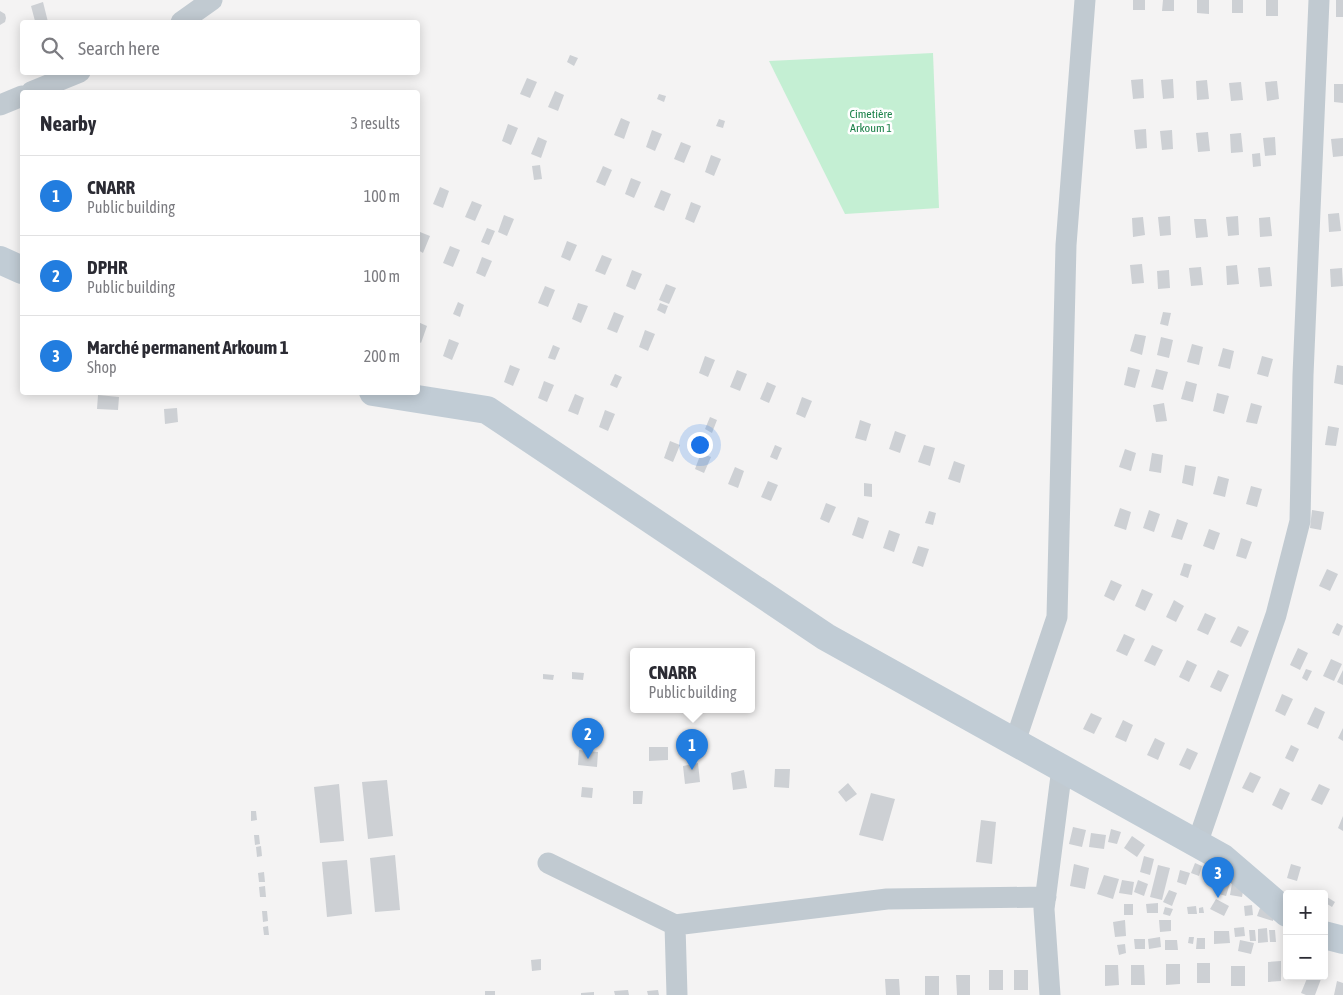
<!DOCTYPE html>
<html lang="en">
<head>
<meta charset="utf-8">
<style>
  :root { --surface:#fff; --page:#f7f7f7; --text:#2b2b33; --muted:#7c7c81; --line:#e1e1e2; --accent:#227ddf }
  body { margin:0; font-family:"Asap Condensed",sans-serif; background:var(--page); color:var(--text) }
  .controls { position:absolute; right:15px; bottom:15px; display:grid; overflow:hidden; border-radius:5px; box-shadow:0 2px 12px #0003 }
  .controls button { width:45px; height:45px; display:grid; place-items:center; padding:0; border:0; border-bottom:1px solid var(--line); background:var(--surface); color:var(--text); font:25px sans-serif }
  .you { position:absolute; left:699px; top:444px; width:18px; height:18px; margin:-12px; border:4px solid #fff; border-radius:50%; background:#1a73e8; box-shadow:0 0 0 8px #1a73e833 }
  .badge { display:grid; place-items:center; width:32px; height:32px; border-radius:50%; background:var(--accent); color:#fff; font-size:16px; font-weight:700 }
  .pin { position:absolute; translate:-50% -41px; filter:drop-shadow(0 1px 2px #0008) }
  .pin::after { content:''; position:absolute; top:26px; width:18px; height:15px; background:inherit; clip-path:polygon(0 0,100% 0,50% 100%) }
  .popup { position:absolute; left:630px; top:648px; width:125px; height:65px; box-sizing:border-box; display:grid; place-content:center; border-radius:5px; background:var(--surface); filter:drop-shadow(0 1px 4px #0005); font-size:16px; white-space:nowrap; color:var(--muted) }
  .popup b { font-size:19px; color:var(--text) }
  .popup::after { content:''; position:absolute; left:50%; top:100%; margin-left:-10px; border:10px solid transparent; border-top-color:var(--surface) }
  .list { margin:0; padding:0; list-style:none }
  h2 { display:flex; justify-content:space-between; align-items:center; height:65px; margin:0; padding:0 20px; font-size:21px }
  h2 small { font-size:16px; font-weight:400; color:var(--muted) }
  .list li { display:grid; grid-template-columns:32px 1fr auto; gap:15px; align-items:center; box-sizing:border-box; height:80px; padding:0 20px; border-top:1px solid var(--line) }
  .list b { display:block; font-size:19px; white-space:nowrap }
  .list p { margin:0; font-size:16px; white-space:nowrap; color:var(--muted) }
  .list em { font-size:16px; font-style:normal; color:var(--muted) }
  .icon { flex:none; width:28px; height:28px; fill:none; stroke:currentColor; stroke-width:2; stroke-linecap:round; stroke-linejoin:round }
  .map { position:relative; flex:none; width:1343px; height:995px; overflow:hidden }
  .search { position:absolute; background:var(--surface); box-shadow:0 2px 12px #0003; left:20px; top:20px; width:400px; height:55px; display:flex; align-items:center; gap:12px; box-sizing:border-box; padding:0 18px; border-radius:5px; color:var(--muted); font-size:19px }
  .panel { position:absolute; background:var(--surface); box-shadow:0 2px 12px #0003; left:20px; top:90px; width:400px; height:305px; border-radius:5px }
  .map>svg:first-child { display:block }
  .green { fill:#c4efd3 }
  .building { fill:#cdd0d4 }
  .lines { fill:none; stroke-linecap:round; stroke-linejoin:round }
  .street { stroke:#c1cad1; stroke-width:21 }
  .secondary { stroke:#c1ccd5; stroke-width:28 }
  .labels { text-anchor:middle; stroke-width:5; stroke-linejoin:round; paint-order:stroke }
  .park-label { font-size:12px; fill:#1b8149; stroke:#fff }
</style>
</head>
<body>
<div class="map">
<svg width="1343" height="995" viewBox="0 0 1343 995">
  <rect width="100%" height="100%" fill="#f4f3f3"/>
  <path class="green" d="M933,53L939,208L845,214L769,61Z"/>
  <path class="building" d="M1133,0H1145V10H1133Z
    M1163,0H1174V11H1162Z
    M1197,0H1209V14L1197,13Z
    M1232,0H1243V13H1232Z
    M1266,0H1278V16H1266Z
    M1336,0H1343V17H1336Z
    M43,2L48,22H39L38,20L35,21L31,6Z
    M0,11L5,14L6,18L5,22L0,25Z
    M570,55L578,58L574,66L567,62Z
    M527,78L537,82L530,98L520,94Z
    M1143,79L1144,98L1133,99L1131,80Z
    M1173,79L1174,98L1163,99L1161,80Z
    M1207,80L1209,99L1197,100L1196,81Z
    M1277,81L1279,99L1267,101L1265,82Z
    M1241,82L1243,100L1231,101L1229,83Z
    M1334,84H1343V103L1334,102Z
    M555,91L564,95L558,111L548,107Z
    M659,94L666,96L664,102L657,99Z
    M621,118L630,122L624,139L614,135Z
    M719,119L725,121L723,128L716,126Z
    M508,124L518,128L511,145L502,141Z
    M1146,129L1147,148L1136,149L1134,130Z
    M652,130L662,134L655,151L646,147Z
    M1172,130L1173,149L1162,150L1160,131Z
    M1208,132L1210,151L1198,152L1196,133Z
    M1241,133L1243,152L1231,153L1230,134Z
    M538,137L547,141L541,158L531,154Z
    M1275,137L1276,155L1265,156L1263,138Z
    M1343,138V156L1333,157L1331,139Z
    M681,142L691,146L684,163L674,159Z
    M1260,153L1261,166L1253,167L1252,154Z
    M711,155L721,159L714,176L705,172Z
    M540,165L542,179L534,180L532,166Z
    M603,166L612,170L605,186L596,182Z
    M631,178L641,182L634,198L625,194Z
    M440,187L449,191L443,208L433,204Z
    M661,190L671,194L664,211L654,207Z
    M472,201L482,205L475,221L465,217Z
    M691,202L701,206L694,223L685,219Z
    M1339,213L1341,231L1329,232L1328,214Z
    M504,215L514,219L507,236L498,232Z
    M1170,216L1171,235L1160,236L1158,217Z
    M1238,216L1239,235L1228,236L1226,217Z
    M1143,217L1145,235L1133,237L1132,218Z
    M1270,217L1272,236L1260,237L1259,218Z
    M1194,219H1206L1208,237L1196,238Z
    M487,228L495,231L489,245L481,242Z
    M420,232L430,236L423,253L418,250V239Z
    M567,241L577,245L570,261L561,257Z
    M450,246L460,250L453,267L443,263Z
    M602,255L612,259L605,275L595,271Z
    M482,257L492,261L485,277L476,273Z
    M1142,264L1144,283L1132,284L1130,265Z
    M1237,265L1239,284L1227,285L1226,266Z
    M1201,267L1203,285L1191,286L1189,268Z
    M1270,267L1272,286L1260,287L1258,268Z
    M1342,268L1343,286L1331,287L1330,269Z
    M632,270L642,274L635,290L626,286Z
    M1169,270L1170,288L1158,289L1157,271Z
    M666,284L676,288L669,304L659,300Z
    M545,286L555,290L548,307L538,303Z
    M458,302L464,305L460,317L453,314Z
    M578,303L588,306L581,323L572,319Z
    M660,303L668,306L665,314L657,310Z
    M614,312L624,316L617,333L607,329Z
    M1163,312L1171,313L1168,326L1160,324Z
    M418,322L427,326L421,343L418,341Z
    M645,330L655,334L648,351L639,347Z
    M1135,334L1146,336L1142,355L1130,351Z
    M1161,337L1173,340L1169,358L1157,355Z
    M449,339L459,343L452,360L443,356Z
    M1192,344L1203,347L1199,365L1187,362Z
    M553,345L560,348L555,360L548,358Z
    M1223,348L1234,351L1230,369L1218,366Z
    M705,356L715,360L708,377L699,373Z
    M1262,356L1273,359L1268,377L1257,374Z
    M510,365L520,369L513,386L504,382Z
    M1337,365L1343,366V385L1334,383Z
    M1128,367L1140,370L1135,388L1124,385Z
    M1156,369L1168,372L1163,390L1151,387Z
    M737,370L747,374L740,391L730,387Z
    M615,374L622,377L617,388L610,385Z
    M544,381L554,385L547,402L538,398Z
    M1186,381L1197,384L1193,402L1181,399Z
    M767,382L776,386L769,403L760,399Z
    M1217,393L1229,396L1224,414L1213,411Z
    M575,394L584,398L578,415L568,411Z
    M98,395L119,397L118,410L97,409Z
    M802,397L812,401L805,418L796,414Z
    M1164,403L1167,421L1156,422L1153,405Z
    M1251,403L1262,406L1257,424L1246,422Z
    M177,408L178,422L165,424L164,409Z
    M605,410L615,414L608,431L599,427Z
    M710,417L717,420L712,433L705,429Z
    M860,420L871,424L866,441L855,438Z
    M1328,426L1339,428L1336,446L1325,445Z
    M895,431L906,435L900,453L889,449Z
    M670,441L680,445L673,462L664,458Z
    M775,445L782,448L777,460L770,457Z
    M924,445L935,448L930,466L918,462Z
    M1125,449L1136,453L1131,471L1119,467Z
    M701,453L711,457L704,473L695,469Z
    M1152,453L1163,455L1161,473L1149,471Z
    M954,461L965,465L960,483L948,479Z
    M1185,465L1196,467L1193,486L1182,483Z
    M735,467L744,471L738,488L728,484Z
    M1218,476L1229,479L1225,497L1213,494Z
    M768,481L778,485L771,501L761,497Z
    M864,483L872,484V497L864,496Z
    M1251,486L1262,489L1257,507L1246,504Z
    M826,503L836,507L829,523L820,519Z
    M1120,508L1131,512L1126,530L1114,526Z
    M1149,510L1160,514L1154,532L1143,528Z
    M1312,510L1324,512L1321,530L1310,528Z
    M929,511L936,513L933,525L925,523Z
    M858,517L869,521L863,539L852,535Z
    M1177,519L1188,523L1182,540L1171,537Z
    M1209,529L1220,533L1214,550L1203,546Z
    M889,530L900,534L894,552L883,548Z
    M1241,538L1252,542L1246,559L1236,556Z
    M918,546L929,549L923,567L912,563Z
    M1184,563L1192,565L1188,578L1180,575Z
    M1327,569L1338,574L1330,591L1319,586Z
    M1111,580L1122,585L1114,601L1104,596Z
    M1142,589L1153,594L1145,611L1135,606Z
    M1174,600L1184,606L1176,622L1166,617Z
    M1205,613L1216,618L1208,635L1197,630Z
    M1337,623L1343,626L1339,636L1332,633Z
    M1238,626L1249,631L1241,647L1230,642Z
    M1124,634L1135,639L1127,656L1116,651Z
    M1152,645L1163,650L1155,666L1144,661Z
    M1298,648L1308,653L1300,670L1290,665Z
    M1331,659L1342,664L1334,681L1323,676Z
    M1187,660L1197,665L1189,682L1179,677Z
    M1306,669L1312,671L1307,681L1302,678Z
    M1218,670L1229,675L1221,692L1210,687Z
    M1343,670V685L1337,682Z
    M572,672L584,673L583,680L572,679Z
    M543,674L554,675L553,680L543,679Z
    M1282,694L1293,699L1285,716L1275,711Z
    M1315,707L1325,712L1318,729L1307,724Z
    M1091,713L1102,718L1094,734L1083,729Z
    M1123,720L1133,725L1126,742L1115,737Z
    M1343,728V741L1338,738Z
    M1155,738L1165,743L1158,760L1147,755Z
    M1291,745L1299,749L1293,762L1285,758Z
    M649,747H668V760L649,761Z
    M1187,748L1198,753L1190,770L1179,765Z
    M579,750L598,752L597,767L578,765Z
    M698,763L700,782L685,784L683,766Z
    M775,769H790L789,788L774,787Z
    M744,770L747,788L733,790L731,773Z
    M1250,772L1261,777L1253,793L1242,788Z
    M387,780L393,836L368,839L362,782Z
    M848,783L857,794L846,802L838,792Z
    M339,784L344,841L320,843L314,787Z
    M1319,784L1330,789L1322,805L1311,800Z
    M582,787L593,788L592,798L581,797Z
    M1280,788L1290,793L1282,810L1272,805Z
    M633,791H643L642,804H633Z
    M871,793L895,799L883,841L859,835Z
    M251,811H256L257,820L251,821Z
    M1343,816V831L1338,828Z
    M981,820L996,822L992,864L976,862Z
    M1073,827L1086,830L1082,847L1069,844Z
    M1111,829L1121,832L1117,844L1108,842Z
    M1091,833L1106,835L1104,849L1089,847Z
    M254,835H259L260,844L255,845Z
    M1132,836L1145,845L1137,857L1124,848Z
    M261,846L262,856L257,857L256,847Z
    M395,855L400,910L375,912L370,858Z
    M1144,856L1154,859L1150,875L1140,872Z
    M347,860L352,914L327,917L322,862Z
    M1195,863L1202,866L1199,876L1191,873Z
    M1074,864L1089,868L1085,889L1070,886Z
    M1291,864L1301,867L1297,881L1287,878Z
    M1158,865L1170,868L1162,900L1150,897Z
    M1180,870L1190,873L1186,885L1177,882Z
    M264,872L265,882H259L258,873Z
    M1104,875L1119,879L1113,899L1097,894Z
    M1219,877L1231,880L1226,896L1215,893Z
    M1122,880L1134,882L1132,895L1119,893Z
    M1138,880L1148,884L1144,896L1134,892Z
    M1232,883L1244,886L1242,897L1230,895Z
    M265,886L266,897H260L259,887Z
    M1169,890L1177,893L1172,906L1163,902Z
    M1327,897L1335,902L1332,907L1324,902Z
    M1216,899L1229,906L1224,916L1210,909Z
    M1158,903V913H1147L1146,904Z
    M1124,904H1133V915H1124Z
    M1252,905L1253,915L1245,916L1244,906Z
    M1196,906L1197,914H1188L1187,907Z
    M1165,907L1173,909L1170,916L1163,914Z
    M1203,907L1204,913H1199V908Z
    M1260,908L1275,912L1273,921L1257,916Z
    M262,911H267L268,921L263,922Z
    M1125,920L1126,936L1115,937L1113,922Z
    M1159,920H1171V931L1160,932Z
    M268,926L269,935H264L263,927Z
    M1244,927L1245,936L1235,937L1234,928Z
    M1267,928L1268,942L1258,943V929Z
    M1249,930H1255L1256,941H1250Z
    M1269,930H1275L1276,942H1270Z
    M1214,931H1229L1230,943L1214,944Z
    M1160,937L1161,947L1149,949L1148,939Z
    M1189,937H1194L1193,944L1188,943Z
    M1197,938H1205V949H1196Z
    M1134,939H1145V949H1135Z
    M1165,940H1177L1178,950H1165Z
    M1240,940L1254,943L1251,954L1238,951Z
    M1125,944L1126,953L1119,955L1117,945Z
    M541,959V970L532,971L531,960Z
    M1281,961V981L1268,982V962Z
    M1197,963H1210V983H1197Z
    M1166,964H1180V984L1166,985Z
    M1105,965H1118L1119,985L1105,986Z
    M1131,965H1144L1145,985H1131Z
    M1231,966H1245V986H1231Z
    M989,970H1003V990H989Z
    M1014,970H1028V990H1014Z
    M956,975H970V995H957Z
    M925,976H939V995H925Z
    M1308,976H1313L1321,979L1315,995H1306L1301,993Z
    M885,979H899L900,995H886Z
    M1337,981L1343,983V995H1334Z
    M628,990L629,995H615L614,991Z
    M658,990L659,995H648L647,991Z
    M485,991H495V995H485Z
    M594,992V995H581V993Z"/>
  <g class="lines">
    <path class="street" d="M181,22L212,0
      M31,92L80,72
      M0,105L22,96
      M1015,742L1057,617L1066,245L1085,0
      M1197,844L1276,615L1300,521L1303,375L1319,0
      M548,863L675,925L887,899L1046,897
      M675,925L677,995
      M1050,995L1044,909L1062,768"/>
    <path class="secondary" d="M0,260L22,270
      M373,392L487,410L826,637L1223,858L1287,913
      M1324,935L1343,940"/>
  </g>
  <g class="labels">
    <g class="park-label">
      <text x="871" y="118">Cimetière<tspan x="871" dy="14">Arkoum 1</tspan></text>
    </g>
  </g>
</svg>
<div class="controls">
<button>+</button>
<button>−</button>
</div>
<div class="you"></div>
<div class="pin badge" style="left:692px;top:770px">1</div>
<div class="popup"><b>CNARR</b>Public building</div>
<div class="pin badge" style="left:588px;top:759px">2</div>
<div class="pin badge" style="left:1218px;top:898px">3</div>
<div class="search"><svg class="icon" aria-label="search" viewBox="0 0 24 24"><circle cx="10" cy="10" r="6"/><path d="M15 15l6 6"/></svg>Search here</div>
<section class="panel">
<h2>Nearby<small>3 results</small></h2>
<ul class="list">
<li><span class="badge">1</span><div><b>CNARR</b><p>Public building</p></div><em>100 m</em></li>
<li><span class="badge">2</span><div><b>DPHR</b><p>Public building</p></div><em>100 m</em></li>
<li><span class="badge">3</span><div><b>Marché permanent Arkoum 1</b><p>Shop</p></div><em>200 m</em></li>
</ul>
</section>
</div>
</body>
</html>
